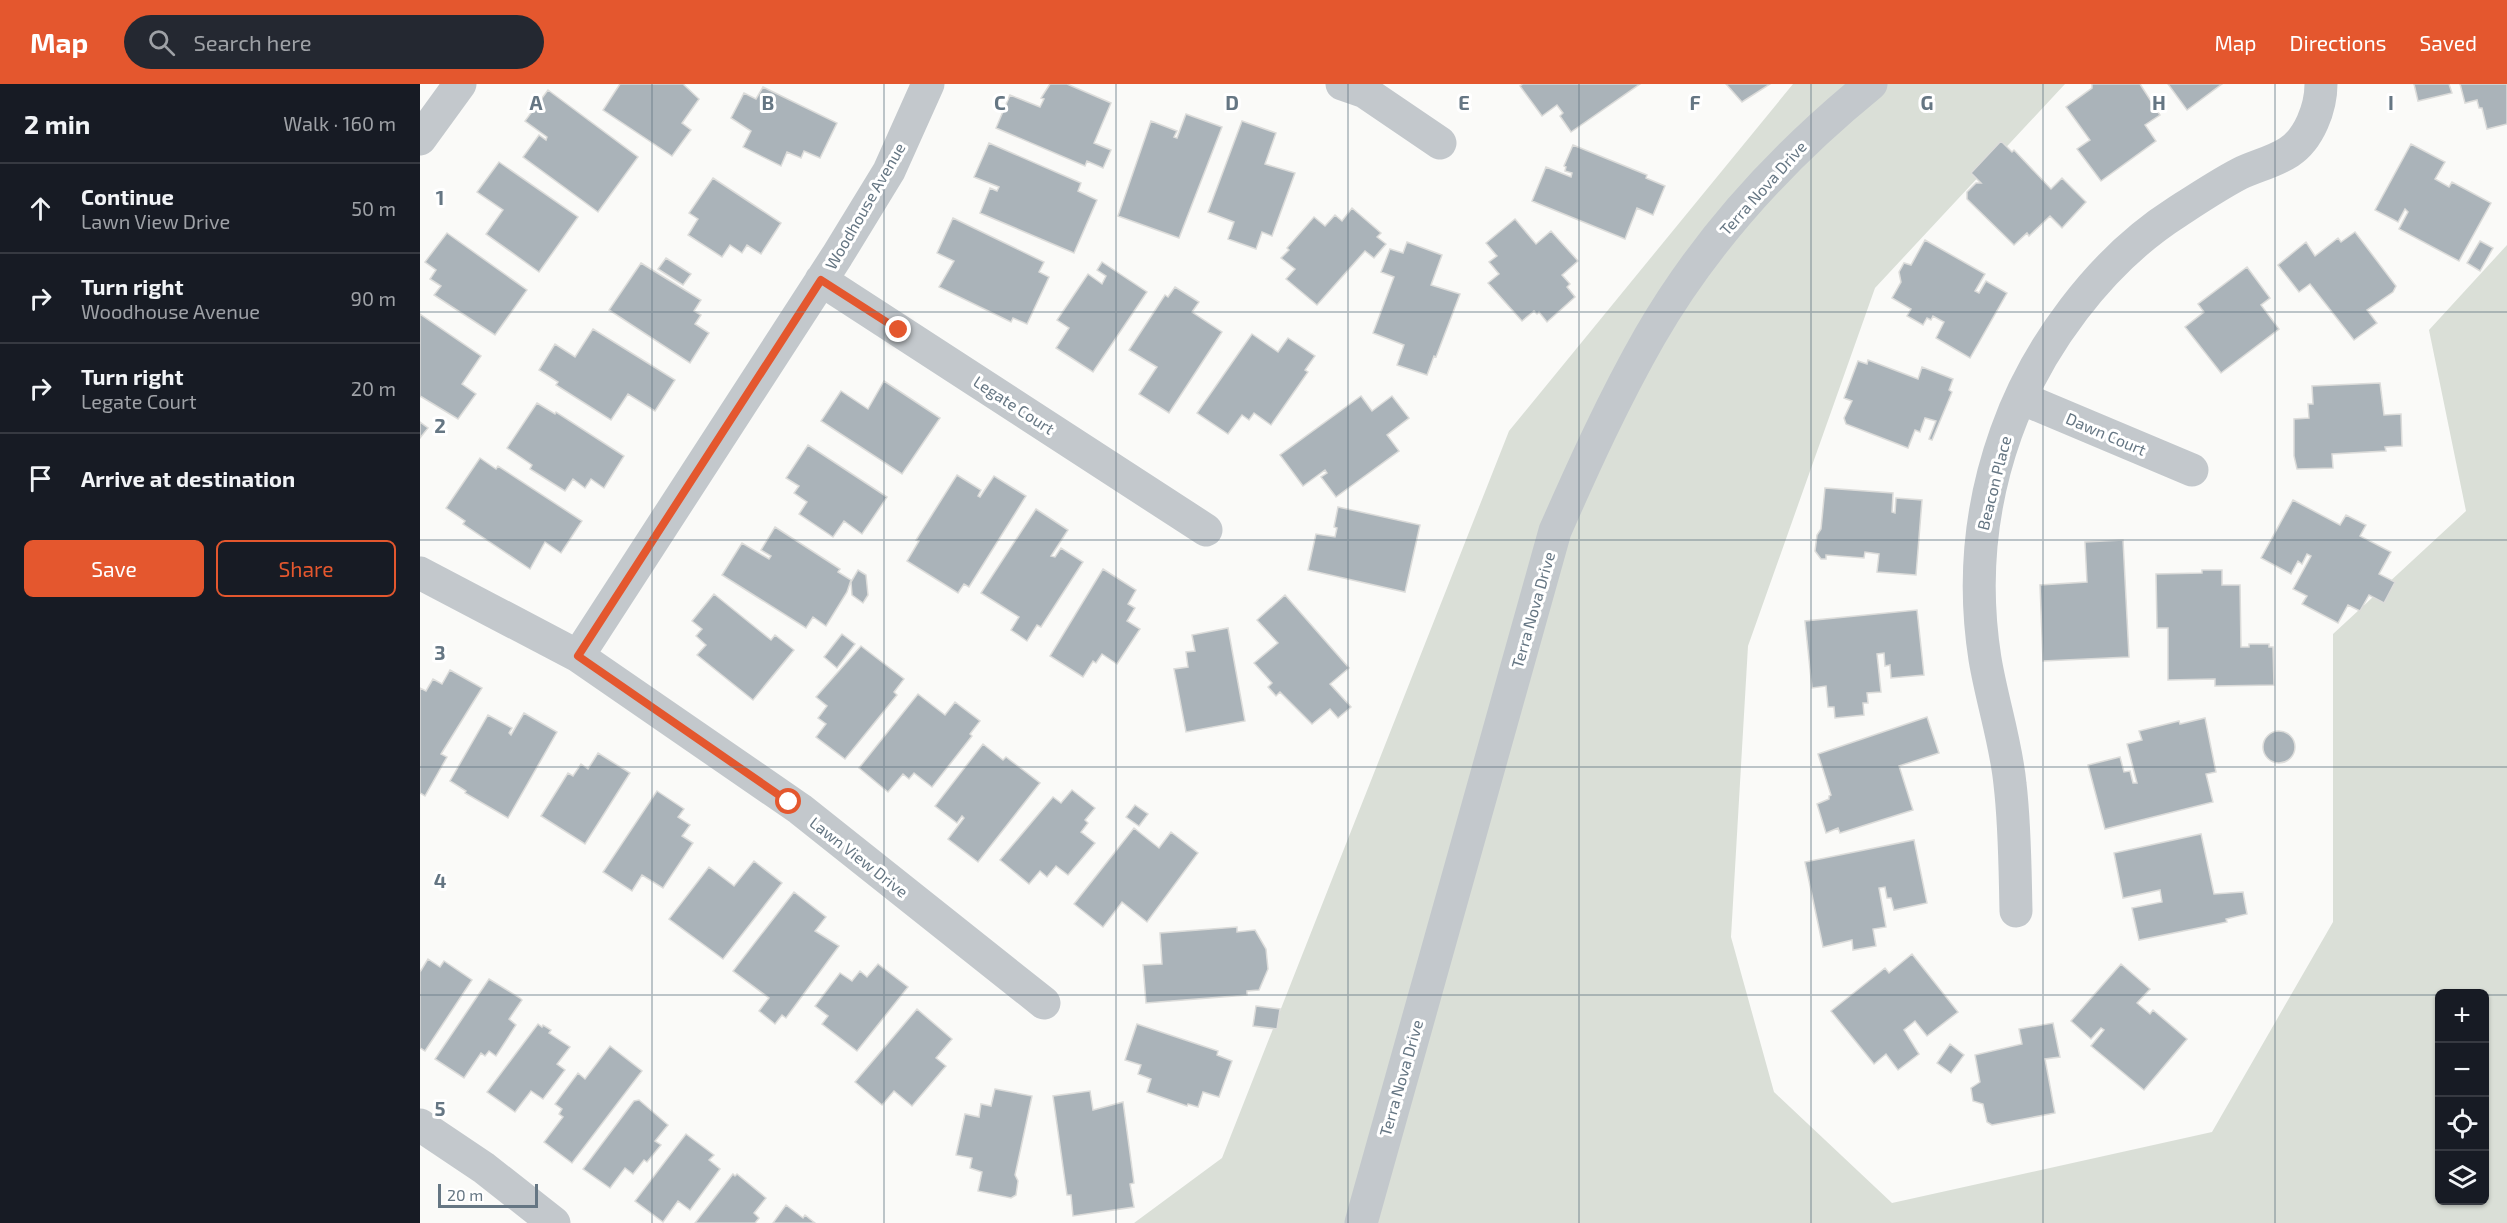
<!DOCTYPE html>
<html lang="en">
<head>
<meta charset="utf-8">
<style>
  :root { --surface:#171b24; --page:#242831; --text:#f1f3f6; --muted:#9ea1a6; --line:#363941; --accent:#e4572e }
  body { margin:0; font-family:"Exo 2",sans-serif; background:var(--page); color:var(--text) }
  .controls { position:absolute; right:18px; bottom:18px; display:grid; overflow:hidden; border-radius:9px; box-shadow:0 2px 4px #0004 }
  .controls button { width:54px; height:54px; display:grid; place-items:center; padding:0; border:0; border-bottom:2px solid var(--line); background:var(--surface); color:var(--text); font:30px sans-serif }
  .scale { position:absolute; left:18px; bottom:15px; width:100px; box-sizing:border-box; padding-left:6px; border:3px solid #657683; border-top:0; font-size:16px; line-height:21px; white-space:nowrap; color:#657683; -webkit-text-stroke:4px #fff; paint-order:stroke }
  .stop { position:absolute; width:18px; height:18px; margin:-14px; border:4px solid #e4572e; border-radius:50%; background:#fff }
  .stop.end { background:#e4572e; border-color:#fff; box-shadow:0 2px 6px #0008 }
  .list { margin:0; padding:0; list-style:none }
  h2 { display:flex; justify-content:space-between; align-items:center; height:78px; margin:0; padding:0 24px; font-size:26px }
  h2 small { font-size:20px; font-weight:400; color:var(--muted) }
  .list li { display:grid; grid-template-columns:39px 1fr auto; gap:18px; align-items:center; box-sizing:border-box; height:90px; padding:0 24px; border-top:2px solid var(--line) }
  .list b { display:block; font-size:22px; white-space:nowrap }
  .list p { margin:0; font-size:20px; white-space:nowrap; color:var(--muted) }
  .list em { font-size:20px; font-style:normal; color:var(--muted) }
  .actions { display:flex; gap:12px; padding:18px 24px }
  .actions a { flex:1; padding:14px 0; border:2px solid var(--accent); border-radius:9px; text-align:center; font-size:21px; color:var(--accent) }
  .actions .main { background:var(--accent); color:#fff }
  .icon { flex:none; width:33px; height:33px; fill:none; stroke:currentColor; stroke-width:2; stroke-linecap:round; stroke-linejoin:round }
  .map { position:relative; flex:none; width:2087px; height:1139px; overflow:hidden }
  header { display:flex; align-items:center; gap:36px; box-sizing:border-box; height:84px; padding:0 30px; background:var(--accent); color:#fff }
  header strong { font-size:28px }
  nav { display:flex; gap:33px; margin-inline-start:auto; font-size:21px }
  .search { width:420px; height:54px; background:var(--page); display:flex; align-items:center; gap:15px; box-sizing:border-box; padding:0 21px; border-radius:33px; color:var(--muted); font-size:22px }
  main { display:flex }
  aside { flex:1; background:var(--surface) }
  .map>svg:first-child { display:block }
  .green { fill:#dadfd7; fill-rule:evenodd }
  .building { fill:#aab3b9; stroke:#dcdcda; stroke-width:1.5 }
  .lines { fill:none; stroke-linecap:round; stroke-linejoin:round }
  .minor { stroke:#c3c8cc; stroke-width:33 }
  .route { stroke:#e4572e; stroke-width:8 }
  .grid { fill:none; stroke:#657683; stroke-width:1.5; stroke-opacity:0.55 }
  .labels { text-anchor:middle; stroke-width:6; stroke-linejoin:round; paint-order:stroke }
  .street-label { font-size:16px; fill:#657683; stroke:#fff }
  .grid-label { font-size:20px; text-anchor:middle; font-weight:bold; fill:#657683; stroke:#fff; stroke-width:6; stroke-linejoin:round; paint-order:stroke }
</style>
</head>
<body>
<header>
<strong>Map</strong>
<div class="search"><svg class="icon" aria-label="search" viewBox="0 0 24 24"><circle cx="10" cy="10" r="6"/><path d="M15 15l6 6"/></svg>Search here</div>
<nav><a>Map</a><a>Directions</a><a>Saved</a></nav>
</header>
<main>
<aside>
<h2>2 min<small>Walk · 160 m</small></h2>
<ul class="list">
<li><svg class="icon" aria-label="ahead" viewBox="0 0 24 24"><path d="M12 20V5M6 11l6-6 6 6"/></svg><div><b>Continue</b><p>Lawn View Drive</p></div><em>50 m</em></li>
<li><svg class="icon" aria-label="right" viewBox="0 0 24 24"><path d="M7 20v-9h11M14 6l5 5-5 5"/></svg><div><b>Turn right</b><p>Woodhouse Avenue</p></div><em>90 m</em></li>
<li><svg class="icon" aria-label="right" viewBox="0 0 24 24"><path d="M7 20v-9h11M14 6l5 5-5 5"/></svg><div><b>Turn right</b><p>Legate Court</p></div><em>20 m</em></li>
<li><svg class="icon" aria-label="arrive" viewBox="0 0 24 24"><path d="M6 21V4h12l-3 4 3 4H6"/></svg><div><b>Arrive at destination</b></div></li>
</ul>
<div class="actions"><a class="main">Save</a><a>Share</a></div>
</aside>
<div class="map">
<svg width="2087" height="1139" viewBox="0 0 2087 1139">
  <rect width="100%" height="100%" fill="#fafaf8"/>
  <path class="green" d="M1373,0H1645L1455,204L1328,562L1311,853L1354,1008L1472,1119L1792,1048L1913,838V550L2046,427L2009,246L2087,161V1139H714L802,1074L1089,347ZM2020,910H2064V1116H2020Z"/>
  <path class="building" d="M263,0L279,15L262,39L271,46L252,72L183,26L200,0Z
    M630,0H647L691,19L674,59L691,66L683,84L667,77L665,82L576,44L590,11L620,23L624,15L621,14Z
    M1103,0H1220L1151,48L1140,32L1143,29L1137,21L1122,32L1100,2Z
    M1306,0H1350L1322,18Z
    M1672,0H1720L1740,31L1725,41L1736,57L1681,97L1657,65L1670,56L1646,23L1672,4Z
    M1748,0H1802L1767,26Z
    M1994,0H2029L2032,9L1998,17Z
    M2040,0H2087V40L2067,45L2062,24H2059L2057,16L2045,19Z
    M343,3L417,39L400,74L384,67L381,74L367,68L361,82L323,63L331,47L311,34L324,9L336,15Z
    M128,6L218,73L178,128L103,73L119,51L126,56L127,53L105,37Z
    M766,30L802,43L759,154L698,132L731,37L757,47L754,53L757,54Z
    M822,37L856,49L845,80L875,89L852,152L842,148L836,165L808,155L814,138L788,128Z
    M1581,57L1592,68L1594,66L1631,105L1642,94L1666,118L1642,144L1630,132L1609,152L1607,149L1594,161L1547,115V108L1556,99H1561L1551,89Z
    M569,59L661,99L658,107L677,116L654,169L560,129L570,104L577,107L579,103L554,93Z
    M1991,60L2025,78L2015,95L2029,103L2032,98L2071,119L2039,177L1979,145L1988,128L1985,125L1978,138L1955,126Z
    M1153,61L1227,91L1226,94L1245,102L1233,131L1217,124L1205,155L1112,117L1126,83L1151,93L1152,89L1145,87L1146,83L1144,82Z
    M79,78L158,133L119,188L66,150L83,126L57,108Z
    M293,94L361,139L341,170L327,161L322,169L310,161L302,173L268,151L278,135L269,129Z
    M932,124L961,149L957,153L966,160L954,174L945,167L897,221L866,195L875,185L861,174L869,166L867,164L894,133L905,142L915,131L922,137Z
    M533,134L624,178L619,188L629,193L607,240L593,234L591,238L519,203L534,177L517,169Z
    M1095,135L1116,160L1131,147L1158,177L1142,191L1150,200L1147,203L1155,213L1127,238L1119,228L1117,230L1114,227L1102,237L1068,199L1079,190L1069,178L1077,172L1066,159Z
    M1935,148L1976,202L1973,208L1947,226L1957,239L1934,256L1890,200L1879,208L1858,181L1886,158L1895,172L1918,154L1921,158Z
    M27,149L107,206L75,251L14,211L21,202L10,195L16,186L5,178Z
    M1505,156L1565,190L1555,207L1559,209L1566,197L1587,209L1550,274L1516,254L1524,238L1513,232L1511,236L1507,234L1503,241L1487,232L1491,225L1472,214L1481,198L1479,188L1484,179L1491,181Z
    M2060,157L2073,164L2060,187L2047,179Z
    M987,158L1022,171L1011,201L1040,210L1016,273L1014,272L1007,291L977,281L984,261L953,249L974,193L961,188L970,165L983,169Z
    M246,174L271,190L263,201L238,185Z
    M682,178L727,208L673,288L636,264L649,244L637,236L668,190L682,200L686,192L677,186Z
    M221,179L281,216L274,227L281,231L275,240L289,249L270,279L189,226Z
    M1827,183L1850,214L1841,221L1859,245L1801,289L1765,243L1784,228L1778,220Z
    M755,203L779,218L772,228L802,248L749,329L719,310L737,283L709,266L745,211L748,213Z
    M0,230L61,272L42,300L56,310L38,335L0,312Z
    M173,245L255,296L235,327L208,310L191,336L136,301L138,298L119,286L135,260L155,273Z
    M832,250L858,268L868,254L895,272L885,286L888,288L851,341L834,329L829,336L822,331L808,350L777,329Z
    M1448,276L1498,295L1502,283L1533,295L1529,306L1532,308L1512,356L1509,355L1516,337L1505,334L1500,348L1495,346L1488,364L1426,340L1424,334L1432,317L1424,314L1438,277L1447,280Z
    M464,297L520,334L482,390L401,337L421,307L448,325Z
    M1960,299L1964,331L1981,330L1982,362L1965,363L1966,367L1912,370L1913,384L1877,385L1874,372V335L1889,334L1888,320H1893L1892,302Z
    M941,312L952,327L972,312L989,334L967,351L979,367L916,413L901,393L907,389L905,386L883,402L860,371Z
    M117,319L135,330L136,328L204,372L184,404L171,395L165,404L153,395L145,407L110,385L112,381L87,364Z
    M0,338L8,344L0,354Z
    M388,361L467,413L442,450L424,437L413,453L379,430L387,418L374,409L379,402L366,394Z
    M60,374L76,385L78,382L162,437L141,469L125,458L110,485L43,440L45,437L26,424Z
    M537,391L561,406L558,412L560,413L574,392L606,412L549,503L544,500L538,509L487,477L499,457L496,456Z
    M1405,404L1473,409L1472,428L1475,429L1476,414L1502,416L1496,491L1457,488L1459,470L1445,468L1444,474L1406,471V475H1401L1395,467L1397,451L1401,445Z
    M1873,416L1920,441L1926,431L1946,441L1940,452L1971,468L1959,490L1975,498L1964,519L1949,511L1940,527L1928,521L1918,539L1882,520L1887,512L1873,505L1891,472L1887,470L1882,480L1878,477L1871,490L1841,474Z
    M918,423L1000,441L985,508L888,486L896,450L915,453L917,444L914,443Z
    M616,425L648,446L631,472L635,473L641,464L663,478L621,543L617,541L607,557L591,546L599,533L561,509Z
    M355,443L420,485L418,488L431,496L427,508L406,542L393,533L386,544L302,491L322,459L349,475L351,472L341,466Z
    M1703,456L1709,573L1623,577L1620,501L1667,498L1665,458Z
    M683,485L716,506L708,520L715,524L707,537L720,545L697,580L682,570L676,579L673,577L663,593L630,572Z
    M438,486L446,491L448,511L443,519L432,511L431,498Z
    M1782,486H1802V501H1820L1821,563H1829V560H1849V563H1853L1854,601L1795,602V595L1748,596V544H1737L1736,490L1782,489Z
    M294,510L351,556L355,551L374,566L333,616L277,571L286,561L276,552L282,545L272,537Z
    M865,511L929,584L910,600L931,623L918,634L910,625L892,640L860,608L856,612L848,603L852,599L834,579L858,559L837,536Z
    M1497,526L1504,591L1471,594L1470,581L1465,582L1464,569L1457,570L1461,608L1447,609L1448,619H1443L1444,631L1415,634L1414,623H1408L1406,602L1392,604L1385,537Z
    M808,544L825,637L766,648L754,585L768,583L766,568L775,567L772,551Z
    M422,550L435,560L417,584L404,573Z
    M441,562L484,595L474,608L477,611L425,675L396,653L406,640L398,634L407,622L396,613Z
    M30,586L62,604L21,670L27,673L5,712L0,709V604L6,607L13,595L22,600Z
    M498,610L525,631L535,618L560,637L550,650L552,652L512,703L494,689L489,695L483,690L468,708L439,684Z
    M104,629L137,648L88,734L45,709L46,707L30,697L68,631L92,644L89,649L91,651Z
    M1507,633L1519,669L1479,682L1493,726L1420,749L1418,744L1406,749L1397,720L1409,715V712L1411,711L1398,670Z
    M1785,634L1796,688L1786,690L1793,718L1685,745L1668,681L1700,673L1704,688L1710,687L1713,699H1717L1707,660L1722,656L1719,647L1759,637L1760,640Z
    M1843 663a16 16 0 1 1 32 0a16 16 0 1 1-32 0Z
    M563,660L583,676L586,673L620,699L558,778L528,755L544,734L542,732L537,739L515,722Z
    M178,669L210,689L165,760L121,732L148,689L153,692L161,680L168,685Z
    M652,706L675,724L665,736L668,739L661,748L675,759L648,791L636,782L627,793L620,787L609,800L580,776L633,713L641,719Z
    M237,707L264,725L258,733L270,741L262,752L273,759L243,804L222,791L212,807L183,788Z
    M715,721L728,730L719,742L706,733Z
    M714,744L739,764L751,748L778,769L727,838L702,818L683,843L654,820Z
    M1781,750L1794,810L1823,808L1827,830L1806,835L1807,838L1719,856L1712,824L1742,818L1740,806L1703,814L1694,769Z
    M1494,756L1507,819L1474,826L1471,814H1467L1465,803L1459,804L1466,843L1453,845L1456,862L1433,866L1432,856L1403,863L1385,778Z
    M334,777L362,799L303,875L249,835L289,783L314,802Z
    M374,808L406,833L395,847L419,862L366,934L362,931L355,940L339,927L349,914L313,887Z
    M817,843V848L835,846L846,865L848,885L839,906L827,907V911L726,919L723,881L742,880L740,849Z
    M1492,870L1538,928L1507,952L1495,937L1484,946L1499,970L1478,986L1466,970L1454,980L1411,927L1465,884L1469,889Z
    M8,875L20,883L24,877L52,896L5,967L0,964V888Z
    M458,880L488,903L437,967L402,940L408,932L395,922L420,889L432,897L440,887L447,893Z
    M1701,880L1730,905L1717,919L1730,930L1733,926L1767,955L1724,1006L1671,962L1684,946L1681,944L1671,955L1651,937Z
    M69,895L100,914L102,916L89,935L96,941L76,972L69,967L65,972L61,969L44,994L15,975Z
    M836,922L860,925L857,945L833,942Z
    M497,925L532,955L516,974L526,982L492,1022L474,1007L462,1021L435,998Z
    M1633,939L1640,973L1625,975L1635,1029L1572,1041L1567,1038L1563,1020L1553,1017L1551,1004L1560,998L1555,971L1602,960L1599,945Z
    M118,940L122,943L123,941L131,946L129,949L150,963L137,980L145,986L123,1015L111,1007L95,1028L67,1008Z
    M717,940L798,967L797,971L812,977L799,1013L783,1008L778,1023L768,1020L767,1022L727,1008L731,995L718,990L721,981L705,976Z
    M1530,960L1544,971L1531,989L1517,979Z
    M190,962L222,987L152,1079L124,1058L143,1033L139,1030L142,1025L135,1020L158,989L165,995Z
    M575,1005L612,1012L595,1091L598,1097L596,1111L591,1114L558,1107L562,1088L550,1084L552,1074L536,1071L545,1030L559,1033L561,1020L571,1022Z
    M670,1007L673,1026L703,1018L714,1099L710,1100L714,1123L653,1132L651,1111H647L633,1012Z
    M219,1016L248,1041L235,1057L241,1061L227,1078L224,1076L213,1090L205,1084L190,1104L163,1085L214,1017Z
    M266,1050L294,1071L289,1076L300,1085L270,1126L258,1117L243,1138L215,1117Z
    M313,1090L315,1092L317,1090L346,1114L334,1129L339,1134L335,1139H275Z
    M366,1121L383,1134L385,1131L395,1139H353Z"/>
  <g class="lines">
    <path class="minor" d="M922,0L945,8L1020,59
      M0,55L40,0
      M401,196L786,446
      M1601,314L1772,386
      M0,489L158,572L380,725L624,919
      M158,572L417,172L469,87L508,0
      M1596,827C1595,785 1595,742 1590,700C1586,658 1572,617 1565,575C1553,499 1560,422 1586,349C1616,264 1680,177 1757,128C1777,115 1798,101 1819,90C1835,82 1854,78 1869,68C1889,55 1901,24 1901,0
      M0,1041L64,1084L134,1139
      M941,1139L1135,447C1164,381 1194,315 1230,252C1286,155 1365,70 1451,0"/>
  </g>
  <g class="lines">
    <path class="route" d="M369,718L158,572L401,196L479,246"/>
  </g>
  <path class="grid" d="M232,0V1139M464,0V1139M696,0V1139M928,0V1139M1159,0V1139M1391,0V1139M1623,0V1139M1855,0V1139M0,228H2087M0,456H2087M0,683H2087M0,911H2020M2064,911H2087"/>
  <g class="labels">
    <g class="street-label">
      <text transform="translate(1343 104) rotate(-48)" y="6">Terra Nova Drive</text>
      <text transform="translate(445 122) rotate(-60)" y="6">Woodhouse Avenue</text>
      <text transform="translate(594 321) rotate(33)" y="6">Legate Court</text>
      <text transform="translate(1686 350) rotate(23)" y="6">Dawn Court</text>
      <text transform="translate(1574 399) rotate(-76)" y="6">Beacon Place</text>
      <text transform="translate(1113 526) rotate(-74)" y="6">Terra Nova Drive</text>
      <text transform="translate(439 773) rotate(38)" y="6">Lawn View Drive</text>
      <text transform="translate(981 994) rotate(-74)" y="6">Terra Nova Drive</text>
    </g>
  </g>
  <g class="grid-label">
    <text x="116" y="26">A</text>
    <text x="348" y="26">B</text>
    <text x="580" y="26">C</text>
    <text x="812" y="26">D</text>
    <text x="1044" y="26">E</text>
    <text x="1275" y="26">F</text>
    <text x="1507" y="26">G</text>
    <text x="1739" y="26">H</text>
    <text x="1971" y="26">I</text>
    <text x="20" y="121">1</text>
    <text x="20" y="349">2</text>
    <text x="20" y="576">3</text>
    <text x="20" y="804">4</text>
    <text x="20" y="1032">5</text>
  </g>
</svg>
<div class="controls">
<button>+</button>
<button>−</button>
<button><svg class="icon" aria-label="locate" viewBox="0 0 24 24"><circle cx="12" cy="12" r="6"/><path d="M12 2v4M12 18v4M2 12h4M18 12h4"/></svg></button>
<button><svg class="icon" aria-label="layers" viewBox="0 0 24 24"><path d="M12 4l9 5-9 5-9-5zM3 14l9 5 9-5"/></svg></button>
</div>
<div class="scale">20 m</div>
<div class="stop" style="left:369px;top:718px"></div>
<div class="stop end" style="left:479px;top:246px"></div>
</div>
</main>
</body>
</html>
